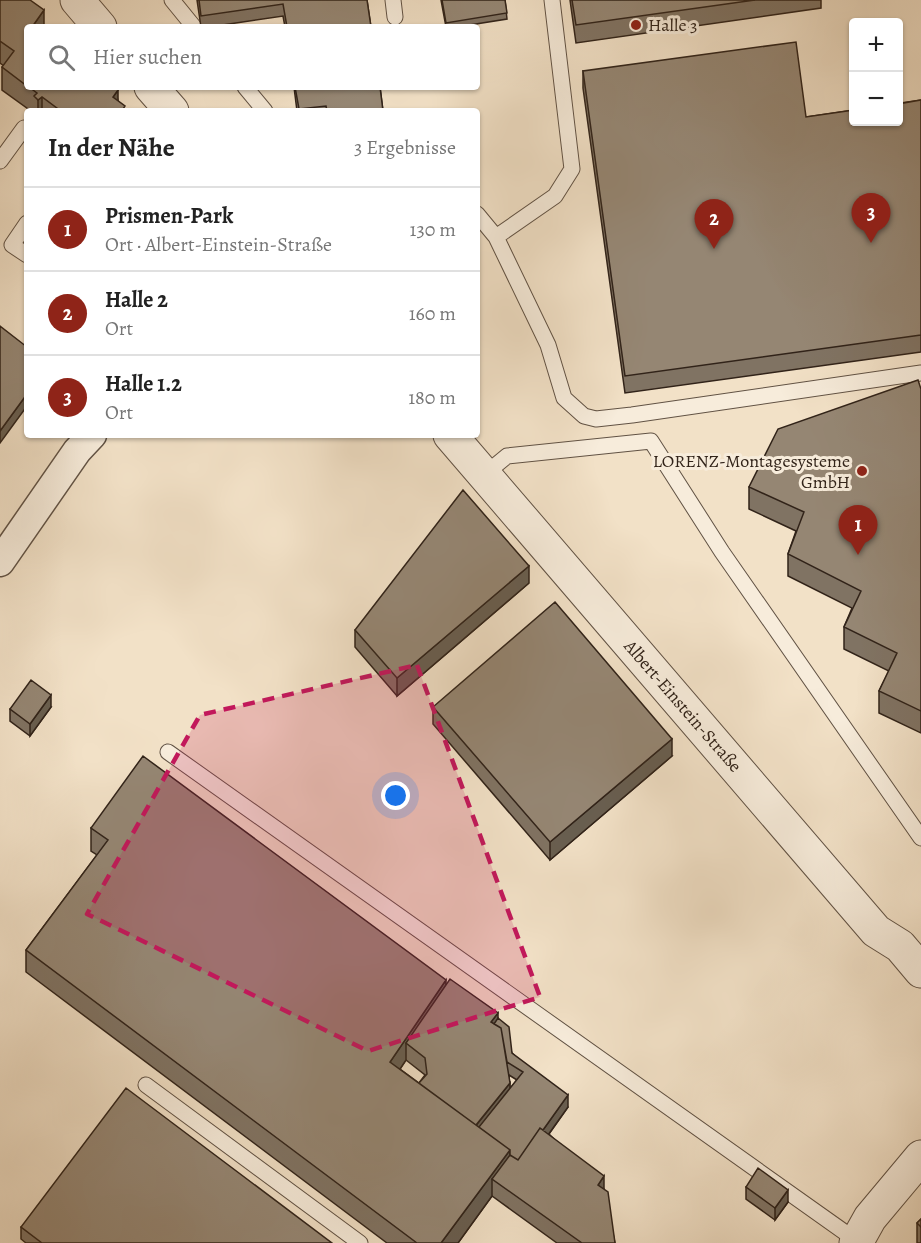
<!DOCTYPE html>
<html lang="de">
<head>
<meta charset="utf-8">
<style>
  :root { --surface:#fff; --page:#f6f6f6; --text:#222; --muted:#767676; --line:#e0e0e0; --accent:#8f2418 }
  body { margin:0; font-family:Alegreya,serif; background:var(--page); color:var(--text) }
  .controls { position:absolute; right:18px; top:18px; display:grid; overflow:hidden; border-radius:6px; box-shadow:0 2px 4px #0004 }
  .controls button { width:54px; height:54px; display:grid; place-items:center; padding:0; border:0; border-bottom:2px solid var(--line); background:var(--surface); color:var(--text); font:30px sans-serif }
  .you { position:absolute; left:396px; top:796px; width:21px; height:21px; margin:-15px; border:4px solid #fff; border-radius:50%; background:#1a73e8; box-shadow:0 0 0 9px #1a73e833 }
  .badge { display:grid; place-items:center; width:39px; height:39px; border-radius:50%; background:var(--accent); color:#fff; font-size:20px; font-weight:700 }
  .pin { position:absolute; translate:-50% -50px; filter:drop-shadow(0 2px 3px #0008) }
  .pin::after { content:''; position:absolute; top:32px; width:21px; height:18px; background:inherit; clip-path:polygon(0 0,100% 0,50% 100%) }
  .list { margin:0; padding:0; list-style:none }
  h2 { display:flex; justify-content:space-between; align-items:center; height:78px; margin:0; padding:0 24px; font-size:26px }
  h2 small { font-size:20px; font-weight:400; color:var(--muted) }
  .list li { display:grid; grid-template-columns:39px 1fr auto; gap:18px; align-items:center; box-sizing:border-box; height:84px; padding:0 24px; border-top:2px solid var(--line) }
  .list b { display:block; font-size:22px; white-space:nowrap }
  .list p { margin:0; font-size:20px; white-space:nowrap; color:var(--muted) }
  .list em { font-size:20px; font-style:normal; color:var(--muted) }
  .icon { flex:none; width:33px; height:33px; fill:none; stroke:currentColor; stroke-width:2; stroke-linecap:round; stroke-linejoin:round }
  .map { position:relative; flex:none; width:921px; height:1243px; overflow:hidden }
  .search { position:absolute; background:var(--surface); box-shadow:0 2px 4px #0004; left:24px; top:24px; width:456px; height:66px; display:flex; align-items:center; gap:15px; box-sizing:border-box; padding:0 21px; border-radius:6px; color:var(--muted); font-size:22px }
  .panel { position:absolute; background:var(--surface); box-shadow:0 2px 4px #0004; left:24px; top:108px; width:456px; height:330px; border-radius:6px }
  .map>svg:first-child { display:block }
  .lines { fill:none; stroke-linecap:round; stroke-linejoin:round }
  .service-casing { stroke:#615244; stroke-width:17 }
  .minor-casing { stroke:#615244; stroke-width:31 }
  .tertiary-casing { stroke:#615244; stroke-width:35 }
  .service { stroke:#f7ecdb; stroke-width:15 }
  .minor { stroke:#f7ecdb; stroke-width:28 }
  .tertiary { stroke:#f7ecdb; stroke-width:33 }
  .wall { fill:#807363; stroke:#312319; stroke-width:1.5; fill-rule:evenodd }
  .shaded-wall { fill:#685e50; stroke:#312319; stroke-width:1.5 }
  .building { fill:#958673; stroke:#312319; stroke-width:1.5 }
  .marked { fill:#c2185b; fill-opacity:0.2; stroke:#c2185b; stroke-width:4.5; stroke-dasharray:12 8; stroke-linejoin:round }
  .poi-dot { fill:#8f2418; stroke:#f7ecdb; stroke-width:2 }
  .labels { text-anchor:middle; stroke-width:6; stroke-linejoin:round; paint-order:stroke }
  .poi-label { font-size:18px; fill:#312319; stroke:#f7ecdb; text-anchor:start }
  .street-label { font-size:18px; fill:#312319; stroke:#f7ecdb }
</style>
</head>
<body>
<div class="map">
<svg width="921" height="1243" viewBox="0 0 921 1243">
  <rect width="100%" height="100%" fill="#f2e1c7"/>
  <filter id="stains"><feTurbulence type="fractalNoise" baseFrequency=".00333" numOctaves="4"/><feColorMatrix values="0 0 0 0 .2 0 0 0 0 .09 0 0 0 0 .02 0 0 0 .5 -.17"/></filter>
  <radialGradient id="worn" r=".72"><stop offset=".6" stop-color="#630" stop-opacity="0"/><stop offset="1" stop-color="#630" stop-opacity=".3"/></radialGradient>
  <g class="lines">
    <defs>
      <path id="service" d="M172,0L194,27
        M393,0L395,17
        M245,87L265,111
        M0,161L24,128L27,130
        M477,214L496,237L548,345L564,398L584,416L596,419L632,415L921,373
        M27,223L12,245L27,255
        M496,237L555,196L572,169L552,0
        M484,475L507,456L651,441L722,552L921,838
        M168,752L857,1241
        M146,1085L360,1243"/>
      <path id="minor" d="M0,562L77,451L92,435"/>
      <path id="tertiary" d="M77,0L100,27
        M151,87L172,111
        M450,435L876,931L900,946L921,971
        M856,1243L870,1218L921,1157"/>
    </defs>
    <use href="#service" class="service-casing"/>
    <use href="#minor" class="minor-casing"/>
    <use href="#tertiary" class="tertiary-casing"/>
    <use href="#service" class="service"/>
    <use href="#minor" class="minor"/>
    <use href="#tertiary" class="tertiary"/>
  </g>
  <path class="wall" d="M0,0L44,27H27V87H115L118,101L125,111H31L2,90V67L4,66L0,63Z
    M197,0H367L371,27H285L283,16L209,27H201Z
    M441,0H505L507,19L457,27H446Z
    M570,0H821V8L576,43Z
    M583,71L806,117L921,100V352L625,393L583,88Z
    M294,87H380L383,111H297Z
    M921,389V733L879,713V691L889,671L844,649V627L852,608L788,576V554L796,531L749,509V487Z
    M529,583L397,696L355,647V630Z
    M51,707L30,736L10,721V709Z
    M433,707L672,756L550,860L433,724Z
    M91,828L446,985L498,1018L512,1053L568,1107L549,1134L604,1189L615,1243H557L492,1196L458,1243H387L26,972V950L97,855L91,851ZM406,1060L425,1075L419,1083L400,1069ZM509,1075L517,1080L510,1089Z
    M746,1187L788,1202L775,1220L746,1199Z
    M921,1219V1243H917V1223Z
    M21,1227L332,1243H26L21,1239Z"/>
  <path class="shaded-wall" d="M44,10V27H32Z
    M118,90V111L113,97Z
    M42,97V111H38V100Z
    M27,394V406L0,443V431Z
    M529,566V583L397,696V678Z
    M51,695V707L30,736V724Z
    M672,739V756L550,860V842Z
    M446,980V1002L406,1043V1060L390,1084V1062Z
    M498,1013V1030L491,1022Z
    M510,1083V1101L480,1138L474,1128Z
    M568,1095V1107L518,1177V1165Z
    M510,1150V1172L492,1179V1196L458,1243H441Z
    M604,1176V1193L598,1185Z
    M788,1190V1202L775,1220V1208Z"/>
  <path class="building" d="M0,0H30L44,10L32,27H33H27V86L2,67L14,51L0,41Z
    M199,0H367L371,27H287L283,4L201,16Z
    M442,0H505L507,13L446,23Z
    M572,0H755L576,25Z
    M796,42L806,117L854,110V122H898V104L921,100V335L625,376L583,71Z
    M29,87H115L118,90L113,97L125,106L122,111H61L42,97L38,100L34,96L37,93Z
    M295,87H380L383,111H327L326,106L299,109Z
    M0,326L27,347V394L0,431Z
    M918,380L921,389V711L879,691L897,653L844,627L861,591L788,554L804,512L749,487L778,429Z
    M463,490L529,566L397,678L355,630Z
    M555,602L672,739L550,842L433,707Z
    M31,680L51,695L30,724L10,709Z
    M143,756L446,980L390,1062L510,1150L441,1243H417L26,950L108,840L91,828Z
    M450,979L498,1013L491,1022L501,1028L510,1083L476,1125L419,1083L427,1074L425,1058L406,1043Z
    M498,1018L509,1027L512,1053L568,1095L543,1130L540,1128L518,1160L510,1155V1150L479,1127L523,1072L507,1062L501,1028L494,1024Z
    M126,1088L332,1243H42L21,1227Z
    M540,1128L604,1176L598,1185L608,1192L615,1243H582L492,1179L510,1155L518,1160Z
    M758,1168L788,1190L775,1208L746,1187Z
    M921,1219V1227L917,1223Z"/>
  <path class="marked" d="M417,665L540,997L368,1051L87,914L200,715Z"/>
  <g class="poi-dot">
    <circle cx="636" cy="25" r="6"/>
    <circle cx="862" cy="471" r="6"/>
  </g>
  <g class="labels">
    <g class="poi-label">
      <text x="648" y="31">Halle 3</text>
      <text x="850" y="467" text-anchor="end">LORENZ-Montagesysteme<tspan x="850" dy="21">GmbH</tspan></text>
    </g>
    <g class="street-label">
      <text transform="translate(683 706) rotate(49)" y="6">Albert-Einstein-Straße</text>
    </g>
  </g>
  <rect width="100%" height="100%" filter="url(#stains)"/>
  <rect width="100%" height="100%" fill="url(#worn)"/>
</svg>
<div class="controls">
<button>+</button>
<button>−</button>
</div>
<div class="you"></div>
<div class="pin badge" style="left:858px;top:555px">1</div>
<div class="pin badge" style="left:714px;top:249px">2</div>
<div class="pin badge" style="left:871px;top:243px">3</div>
<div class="search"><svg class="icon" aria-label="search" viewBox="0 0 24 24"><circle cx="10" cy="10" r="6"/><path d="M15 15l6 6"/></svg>Hier suchen</div>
<section class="panel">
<h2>In der Nähe<small>3 Ergebnisse</small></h2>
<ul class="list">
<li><span class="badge">1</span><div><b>Prismen-Park</b><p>Ort · Albert-Einstein-Straße</p></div><em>130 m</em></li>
<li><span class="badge">2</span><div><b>Halle 2</b><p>Ort</p></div><em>160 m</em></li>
<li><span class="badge">3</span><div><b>Halle 1.2</b><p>Ort</p></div><em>180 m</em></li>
</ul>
</section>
</div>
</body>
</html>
